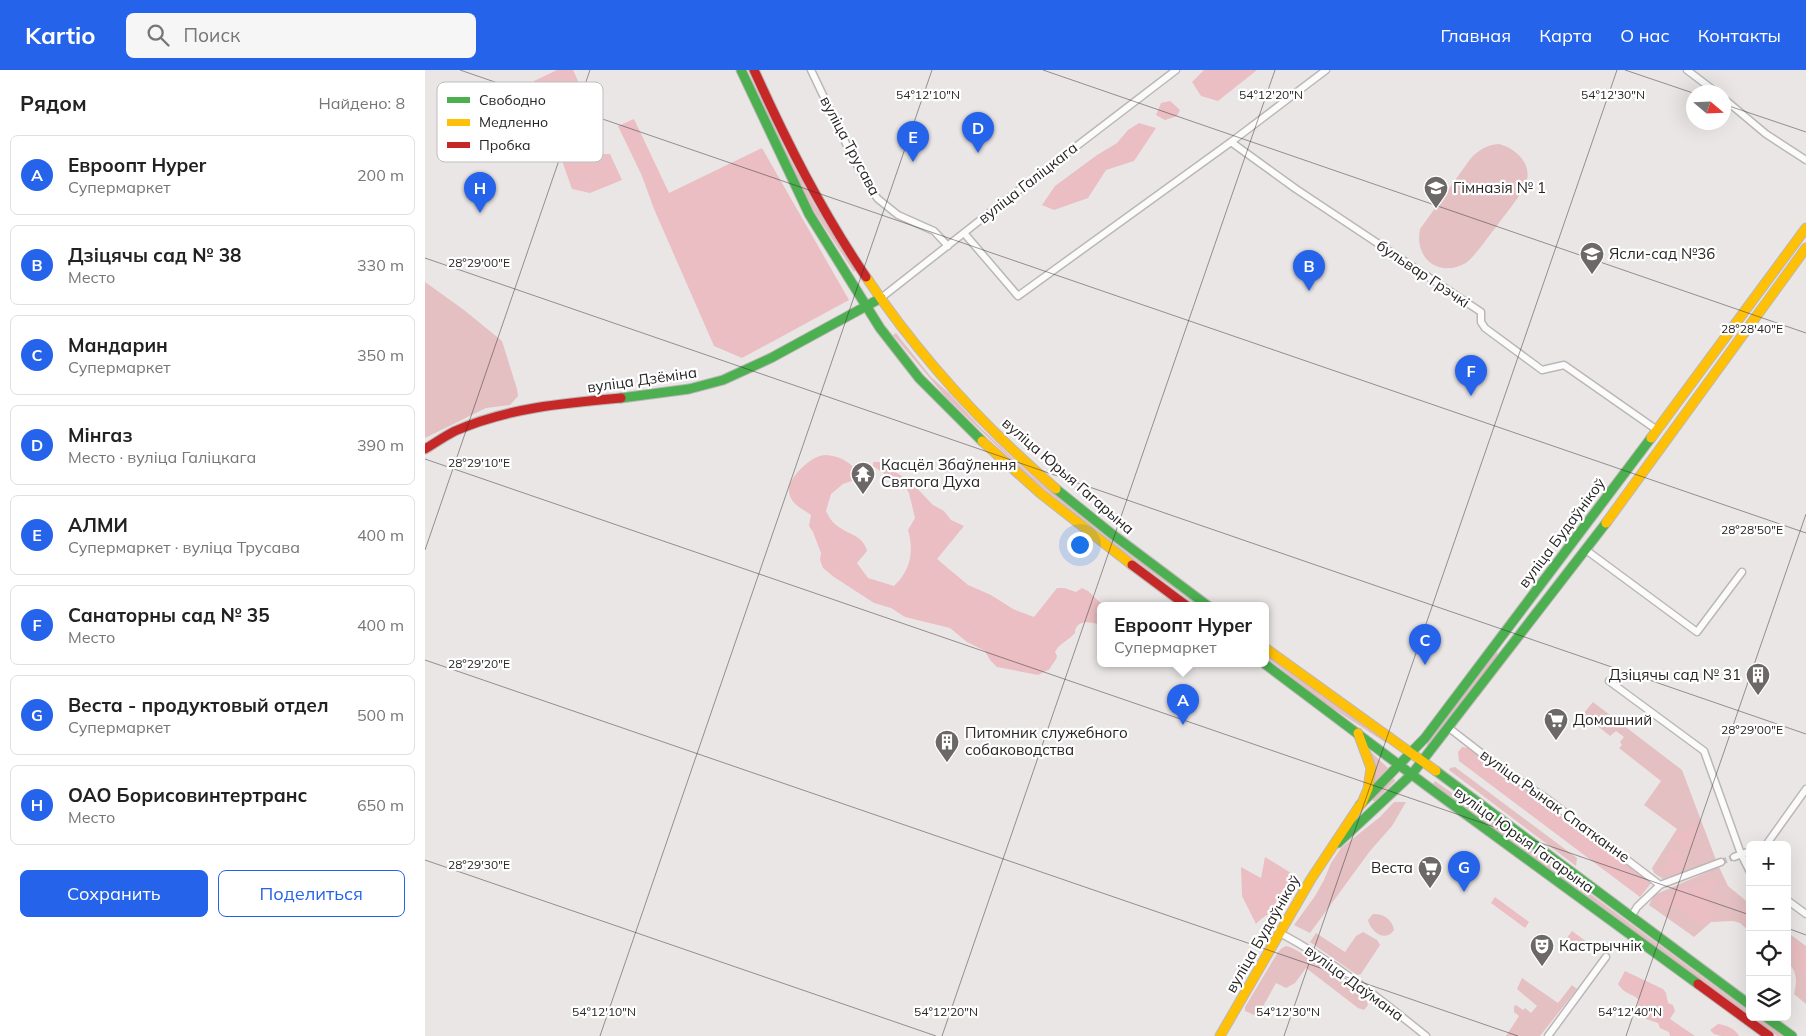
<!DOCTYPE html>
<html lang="ru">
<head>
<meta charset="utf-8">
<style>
  :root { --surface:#fff; --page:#f6f6f6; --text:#222; --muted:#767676; --line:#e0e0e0; --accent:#2563eb }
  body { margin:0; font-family:Mulish,sans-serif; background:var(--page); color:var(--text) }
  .controls { position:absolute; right:15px; bottom:15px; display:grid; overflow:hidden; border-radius:8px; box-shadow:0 5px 20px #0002 }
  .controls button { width:45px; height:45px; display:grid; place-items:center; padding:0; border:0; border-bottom:1px solid var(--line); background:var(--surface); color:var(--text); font:25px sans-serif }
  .compass { position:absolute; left:1261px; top:15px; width:45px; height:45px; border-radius:50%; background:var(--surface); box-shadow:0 5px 20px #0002; rotate:109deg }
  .you { position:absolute; left:654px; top:474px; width:18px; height:18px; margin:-12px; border:4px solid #fff; border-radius:50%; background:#1a73e8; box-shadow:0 0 0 8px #1a73e833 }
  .badge { display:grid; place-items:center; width:32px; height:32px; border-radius:50%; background:var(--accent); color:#fff; font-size:16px; font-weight:700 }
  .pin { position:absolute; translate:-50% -41px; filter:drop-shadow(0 1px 2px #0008) }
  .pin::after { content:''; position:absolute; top:26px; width:18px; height:15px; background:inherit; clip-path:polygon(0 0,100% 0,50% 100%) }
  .popup { position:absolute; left:672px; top:532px; width:172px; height:65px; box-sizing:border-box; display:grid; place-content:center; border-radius:8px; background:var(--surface); filter:drop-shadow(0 1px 4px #0005); font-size:16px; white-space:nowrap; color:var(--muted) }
  .popup b { font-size:19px; color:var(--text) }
  .popup::after { content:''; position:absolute; left:50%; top:100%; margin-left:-10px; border:10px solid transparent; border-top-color:var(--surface) }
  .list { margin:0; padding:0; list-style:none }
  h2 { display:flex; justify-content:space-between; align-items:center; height:65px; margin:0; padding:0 20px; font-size:21px }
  h2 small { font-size:16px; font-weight:400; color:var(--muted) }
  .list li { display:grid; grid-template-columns:32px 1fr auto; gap:15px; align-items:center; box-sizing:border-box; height:80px; margin:0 10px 10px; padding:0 10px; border:1px solid var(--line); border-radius:8px }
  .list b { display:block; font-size:19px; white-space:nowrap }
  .list p { margin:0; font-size:16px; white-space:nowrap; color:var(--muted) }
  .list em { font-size:16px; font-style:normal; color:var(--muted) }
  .actions { display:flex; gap:10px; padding:15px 20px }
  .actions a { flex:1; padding:11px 0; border:1px solid var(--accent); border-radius:8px; text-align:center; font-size:18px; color:var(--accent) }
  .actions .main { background:var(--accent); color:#fff }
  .icon { flex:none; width:28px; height:28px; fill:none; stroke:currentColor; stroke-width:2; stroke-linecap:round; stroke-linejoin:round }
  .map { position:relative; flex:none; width:1381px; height:966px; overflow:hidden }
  header { display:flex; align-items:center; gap:30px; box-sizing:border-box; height:70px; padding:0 25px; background:var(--accent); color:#fff }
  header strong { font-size:24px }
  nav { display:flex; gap:28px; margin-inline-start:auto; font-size:18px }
  .search { width:350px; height:45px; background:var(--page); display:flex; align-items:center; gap:12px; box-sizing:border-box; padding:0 18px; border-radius:8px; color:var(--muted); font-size:19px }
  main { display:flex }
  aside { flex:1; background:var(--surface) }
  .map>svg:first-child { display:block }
  .green { fill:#e4c0c2 }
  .forest { fill:#eabec2 }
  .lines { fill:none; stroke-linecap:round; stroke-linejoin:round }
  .street-tunnel { stroke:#c4bfbf; stroke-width:6; stroke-dasharray:6 3; stroke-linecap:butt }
  .street-casing { stroke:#bbb7b7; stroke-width:9 }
  .fast-casing { stroke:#bbb7b7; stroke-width:11 }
  .slow-casing { stroke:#bbb7b7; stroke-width:11 }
  .jam-casing { stroke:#bbb7b7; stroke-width:11 }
  .street { stroke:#fcfbfb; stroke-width:6 }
  .fast { stroke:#4caf50; stroke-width:9 }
  .slow { stroke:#ffc107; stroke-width:9 }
  .jam { stroke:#c62828; stroke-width:9 }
  .ticks { fill:none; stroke:#272424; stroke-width:1; stroke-opacity:0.45 }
  .labels { text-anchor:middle; stroke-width:4.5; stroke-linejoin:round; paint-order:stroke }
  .street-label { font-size:15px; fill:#272424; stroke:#fff }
  .poi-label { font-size:15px; fill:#272424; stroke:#fff; text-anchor:start }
  .key { fill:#fff; stroke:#bebdbd; stroke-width:1 }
  .key-label { font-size:14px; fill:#272424 }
  .ticks-label { font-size:12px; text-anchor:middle; fill:#272424; stroke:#fff; stroke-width:4.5; stroke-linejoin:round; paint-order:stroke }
</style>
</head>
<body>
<header>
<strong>Kartio</strong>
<div class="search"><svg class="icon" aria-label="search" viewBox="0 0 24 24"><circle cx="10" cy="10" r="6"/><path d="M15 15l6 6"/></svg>Поиск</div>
<nav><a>Главная</a><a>Карта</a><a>О нас</a><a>Контакты</a></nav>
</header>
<main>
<aside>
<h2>Рядом<small>Найдено: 8</small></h2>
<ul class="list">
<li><span class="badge">A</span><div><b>Евроопт Hyper</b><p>Супермаркет</p></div><em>200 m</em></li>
<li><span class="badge">B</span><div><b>Дзіцячы сад № 38</b><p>Место</p></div><em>330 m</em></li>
<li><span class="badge">C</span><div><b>Мандарин</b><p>Супермаркет</p></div><em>350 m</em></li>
<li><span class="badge">D</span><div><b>Мінгаз</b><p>Место · вуліца Галіцкага</p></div><em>390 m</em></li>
<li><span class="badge">E</span><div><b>АЛМИ</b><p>Супермаркет · вуліца Трусава</p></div><em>400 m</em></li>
<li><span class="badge">F</span><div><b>Санаторны сад № 35</b><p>Место</p></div><em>400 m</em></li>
<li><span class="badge">G</span><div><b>Веста - продуктовый отдел</b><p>Супермаркет</p></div><em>500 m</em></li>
<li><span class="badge">H</span><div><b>ОАО Борисовинтертранс</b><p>Место</p></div><em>650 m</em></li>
</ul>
<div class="actions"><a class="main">Сохранить</a><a>Поделиться</a></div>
</aside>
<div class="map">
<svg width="1381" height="966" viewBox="0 0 1381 966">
  <rect width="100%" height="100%" fill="#ebe6e6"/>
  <path class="green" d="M323,0H324L360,79L390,135L431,200L429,202L386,137L368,101Z
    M1074,74C1094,79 1110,98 1099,118C1091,132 1080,144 1071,157C1061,169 1053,183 1041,193C1014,208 989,189 995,159L1046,88C1055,79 1062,75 1074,74Z
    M0,212L39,240L77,271L92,319L93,326L85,335L61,338L0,368Z
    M471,263L506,307L524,323L556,358L606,405L692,475L776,536H773L692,477L604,407L521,327L468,265Z
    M1069,582H1072L1073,586L1006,675L1003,676L1002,674Z
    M840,584L962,672L961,673L898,632L841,587Z
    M1168,632L1257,700L1291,790L1238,809L1229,803L1227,798L1252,759L1219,735L1236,711L1194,678L1197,675L1195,672L1199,667L1191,661L1185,666L1158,644Z
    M946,682L963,698L948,715L944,683Z
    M1030,697L1152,788L1151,796L1024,700L1025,698Z
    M969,708L970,711L950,731H948L947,728Z
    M1010,711L1110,781L1138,804L1325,942V946L1008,714Z
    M969,732H981L967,756L945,781L885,863L869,855L890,826L899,810L906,793L916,778L955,747Z
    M1294,797L1303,816L1325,834V862L1315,853L1308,851L1286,852L1269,867L1224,835L1229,825Z
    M948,844C958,843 968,850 969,860C960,873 946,862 943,850Z
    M938,862L952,870L955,875L936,904L932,905L885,872L891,863L920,882L931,866Z
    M1362,862L1381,876V934L1369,924C1372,911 1373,902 1362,892Z
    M861,876C873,877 929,921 942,931L943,935L939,940L933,938L881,898L870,913L861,918L851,913L836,940L829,945L820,941V937L853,882L857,878Z
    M1097,908L1133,933L1147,915L1152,919L1115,966H1081L1094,946L1089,942V936L1091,935L1098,940L1100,938L1106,943L1112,936L1092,919Z
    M1327,947H1332L1358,966H1352Z"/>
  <path class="forest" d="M132,0H148L158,22L143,31L162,84H185L197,110L165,123L147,119L109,11Z
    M779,0H832L793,31L776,26L767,12Z
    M745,31L755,40L752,46L740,50L731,45L736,33Z
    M209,49L244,123L337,78L424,230L317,288L289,276L229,139L217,106L193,56Z
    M714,53L731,58L709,91L681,100L663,128L629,140L617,135L630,116L672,85L692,73L703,60Z
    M401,385C416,386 430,394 435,408L418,414L406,424L401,441C403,445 406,451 410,454C422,465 438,464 442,481L432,493L443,508L469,516C486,500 489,481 483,460L490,448L484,423L478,414L467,409L448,396V392H454L485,411L508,435L519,441L526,450L539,456L512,489L543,515L566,525L588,539L609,547L632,518H639L651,522L657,518L663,521L678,535L679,536H676L675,551L673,554C666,552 655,550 651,558C648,564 653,560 648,565C642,571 634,574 630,582L632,586C631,592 626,594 625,599L613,605L572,597L565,590L560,581L542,572L525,558L480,547L466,538L449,533L409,507L398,498L395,490L396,483L388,462L384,456L386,445C377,439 365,433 364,422C362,410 380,393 390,388C393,386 398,385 401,385Z
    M1037,677L1044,678L1226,813L1215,827L1034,691L1033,682Z
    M1267,756L1270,757C1274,767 1269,776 1259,780L1254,773L1249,770V767L1253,763L1265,759Z
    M1247,779L1257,784L1260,792L1255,799L1259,802L1253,805L1248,806L1236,803L1237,799L1244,792L1243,786Z
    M840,787L874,808L854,843C844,842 838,847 831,854L817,826L816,797L836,808Z
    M1281,808L1290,811L1291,814L1283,827L1282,831L1290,837L1291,841C1287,850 1282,851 1273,855L1254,839L1238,837L1233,833L1237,827L1240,824L1251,827V819L1260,816L1266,818L1269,813L1276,816Z
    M1070,827L1104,852L1100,858L1066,833Z
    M1320,836L1325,837V858C1318,853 1315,843 1320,836Z
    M1147,861L1162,872L1156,880L1141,869Z
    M1362,869L1381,878V904L1372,900L1373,897L1370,890L1362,886Z
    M1200,901L1238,919L1241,923L1243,933L1248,935L1250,941L1245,949L1270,966H1245L1244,962L1235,958L1233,953L1221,949L1212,937L1214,930C1207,923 1200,925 1193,914Z
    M1293,954C1301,955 1310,958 1314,966H1296L1289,964L1285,960Z"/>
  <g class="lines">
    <path class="street-tunnel" d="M1296,792L1309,787"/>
    <defs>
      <path id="street" d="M386,0L426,84L446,120L453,129L473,145L509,161L523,176
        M1262,0L1291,22
        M1298,28L1341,64L1381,90
        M806,72L871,119L1056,242V252L1060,258L1117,300L1139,295L1232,360
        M539,163L593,226L806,72L901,0
        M456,228L568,140L751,0
        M1161,480L1272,562L1317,502
        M1184,611L1279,681L1316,784L1325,802
        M1024,658L1082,703L1121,728L1235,815
        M1341,775L1381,719
        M1309,787L1325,781
        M1362,830L1381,844
        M1206,847L1212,837L1235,815L1296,792
        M855,863C908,891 955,929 1001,966
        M1123,966L1181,887"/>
      <path id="fast" d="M316,0L384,144L455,258L494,308L557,371
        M196,328L264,319L298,310L346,288L456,228
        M631,419L687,464L783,536
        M840,594L1002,716L1273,914
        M1011,701L1325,935
        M935,735L1000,668L1226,368
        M913,773L987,704L1181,453
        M1341,947L1367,966"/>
      <path id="slow" d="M441,207C494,286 559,357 631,419
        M1226,368L1381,158
        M557,371L615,423L707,495
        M1181,453L1381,178
        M840,578L1011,701
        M933,663L946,698L943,719L937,733
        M795,966L886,809L935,735"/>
      <path id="jam" d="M329,0C362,73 396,140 441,207
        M0,379C10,373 20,366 30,361C82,338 139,333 196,328
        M707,495L762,536
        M1273,914L1344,966"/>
    </defs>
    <use href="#street" class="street-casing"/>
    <use href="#fast" class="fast-casing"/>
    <use href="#slow" class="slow-casing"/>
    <use href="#jam" class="jam-casing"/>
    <use href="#street" class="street"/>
    <use href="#fast" class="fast"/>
    <use href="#slow" class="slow"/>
    <use href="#jam" class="jam"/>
  </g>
  <path class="ticks" d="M35,0L1381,463M618,0L1381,263M1200,0L1268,23M1298,34L1381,62M0,188L1381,664M0,389L1325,845M0,480L165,0M0,590L1093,966M0,790L511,966M1362,858L1381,865M175,966L507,0M517,966L850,0M859,966L1192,0M1201,966L1381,444"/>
  <defs>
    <symbol id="school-pin" viewBox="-11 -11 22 30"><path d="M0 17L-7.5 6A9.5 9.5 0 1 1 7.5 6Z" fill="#6c6868" stroke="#fff"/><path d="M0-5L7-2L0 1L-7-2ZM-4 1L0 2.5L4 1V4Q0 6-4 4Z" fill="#fff"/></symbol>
    <symbol id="temple-pin" viewBox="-11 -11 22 30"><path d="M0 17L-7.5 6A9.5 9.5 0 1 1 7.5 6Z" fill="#6c6868" stroke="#fff"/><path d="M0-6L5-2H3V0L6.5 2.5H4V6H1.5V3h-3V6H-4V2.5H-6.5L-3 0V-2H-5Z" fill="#fff"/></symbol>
    <symbol id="building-pin" viewBox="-11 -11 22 30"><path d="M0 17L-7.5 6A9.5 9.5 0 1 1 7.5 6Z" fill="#6c6868" stroke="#fff"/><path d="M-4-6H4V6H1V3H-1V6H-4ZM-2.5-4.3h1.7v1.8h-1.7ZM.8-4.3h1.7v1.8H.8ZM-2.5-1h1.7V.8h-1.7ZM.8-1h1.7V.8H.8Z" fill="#fff"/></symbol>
    <symbol id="supermarket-pin" viewBox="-11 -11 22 30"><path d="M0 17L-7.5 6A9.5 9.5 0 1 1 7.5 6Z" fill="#6c6868" stroke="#fff"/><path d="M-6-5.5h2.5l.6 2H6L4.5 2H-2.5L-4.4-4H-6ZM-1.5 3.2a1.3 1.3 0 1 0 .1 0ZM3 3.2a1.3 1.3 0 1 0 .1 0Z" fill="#fff"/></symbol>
    <symbol id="theatre-pin" viewBox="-11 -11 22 30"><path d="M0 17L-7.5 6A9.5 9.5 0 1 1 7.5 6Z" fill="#6c6868" stroke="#fff"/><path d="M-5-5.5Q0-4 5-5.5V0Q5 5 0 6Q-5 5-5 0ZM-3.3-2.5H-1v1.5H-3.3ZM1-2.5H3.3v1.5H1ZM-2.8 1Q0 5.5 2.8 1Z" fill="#fff"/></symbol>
  </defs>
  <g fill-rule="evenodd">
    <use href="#school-pin" x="997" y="104" width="28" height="38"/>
    <use href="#school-pin" x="1153" y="170" width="28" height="38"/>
    <use href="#temple-pin" x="424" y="390" width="28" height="38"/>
    <use href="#building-pin" x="1319" y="591" width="28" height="38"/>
    <use href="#supermarket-pin" x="1117" y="636" width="28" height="38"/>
    <use href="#building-pin" x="508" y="658" width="28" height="38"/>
    <use href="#supermarket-pin" x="991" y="784" width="28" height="38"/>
    <use href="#theatre-pin" x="1103" y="862" width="28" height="38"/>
  </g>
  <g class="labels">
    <g class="street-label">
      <text transform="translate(425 76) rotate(62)" y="5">вуліца Трусава</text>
      <text transform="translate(603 113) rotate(-38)" y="5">вуліца Галіцкага</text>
      <text transform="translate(998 204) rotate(34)" y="5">бульвар Грэчкі</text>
      <text transform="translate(217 310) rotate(-8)" y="5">вуліца Дзёміна</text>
      <text transform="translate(643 406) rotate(41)" y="5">вуліца Юрыя Гагарына</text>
      <text transform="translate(1137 463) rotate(-53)" y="5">вуліца Будаўнікоў</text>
      <text transform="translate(1130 736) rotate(36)" y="5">вуліца Рынак Спатканне</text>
      <text transform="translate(1099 770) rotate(36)" y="5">вуліца Юрыя Гагарына</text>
      <text transform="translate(838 864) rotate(-60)" y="5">вуліца Будаўнікоў</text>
      <text transform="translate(929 913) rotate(36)" y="5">вуліца Даўмана</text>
    </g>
    <g class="poi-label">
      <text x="1028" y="123">Гімназія № 1</text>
      <text x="1184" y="189">Ясли-сад №36</text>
      <text x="456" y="400">Касцёл Збаўлення<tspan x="456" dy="17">Святога Духа</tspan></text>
      <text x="1316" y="610" text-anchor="end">Дзіцячы сад № 31</text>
      <text x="1148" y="655">Домашний</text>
      <text x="540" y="668">Питомник служебного<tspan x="540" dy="17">собаководства</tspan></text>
      <text x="988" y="803" text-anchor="end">Веста</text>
      <text x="1134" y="881">Кастрычнік</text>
    </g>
  </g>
  <rect x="12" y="12" width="166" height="80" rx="8" class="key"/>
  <rect x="22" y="27" width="23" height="6" fill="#4caf50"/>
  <rect x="22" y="49" width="23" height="7" fill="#ffc107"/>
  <rect x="22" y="72" width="23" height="6" fill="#c62828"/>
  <g class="key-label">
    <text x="54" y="35">Свободно</text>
    <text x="54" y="57">Медленно</text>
    <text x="54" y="80">Пробка</text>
  </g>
  <g class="ticks-label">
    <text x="503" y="29">54°12'10"N</text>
    <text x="846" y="29">54°12'20"N</text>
    <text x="1188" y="29">54°12'30"N</text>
    <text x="54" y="197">28°29'00"E</text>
    <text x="1327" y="263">28°28'40"E</text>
    <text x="54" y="397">28°29'10"E</text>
    <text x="1327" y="464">28°28'50"E</text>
    <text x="54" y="598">28°29'20"E</text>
    <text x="1327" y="664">28°29'00"E</text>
    <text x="54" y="799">28°29'30"E</text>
    <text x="179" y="946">54°12'10"N</text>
    <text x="521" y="946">54°12'20"N</text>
    <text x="863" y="946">54°12'30"N</text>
    <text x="1205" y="946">54°12'40"N</text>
  </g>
</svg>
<div class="controls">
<button>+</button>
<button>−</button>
<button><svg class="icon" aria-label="locate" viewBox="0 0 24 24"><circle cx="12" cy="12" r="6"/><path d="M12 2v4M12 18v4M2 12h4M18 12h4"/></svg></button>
<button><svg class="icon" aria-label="layers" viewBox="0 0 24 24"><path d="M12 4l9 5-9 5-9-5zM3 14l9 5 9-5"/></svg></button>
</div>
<svg class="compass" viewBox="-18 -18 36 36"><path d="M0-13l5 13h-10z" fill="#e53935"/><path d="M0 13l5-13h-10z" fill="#767676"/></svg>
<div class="you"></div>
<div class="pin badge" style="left:758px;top:655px">A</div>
<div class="popup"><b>Евроопт Hyper</b>Супермаркет</div>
<div class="pin badge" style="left:884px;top:221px">B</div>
<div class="pin badge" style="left:1000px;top:595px">C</div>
<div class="pin badge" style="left:553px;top:83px">D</div>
<div class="pin badge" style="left:488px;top:92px">E</div>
<div class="pin badge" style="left:1046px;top:326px">F</div>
<div class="pin badge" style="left:1039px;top:822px">G</div>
<div class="pin badge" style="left:55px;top:143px">H</div>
</div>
</main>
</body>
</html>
